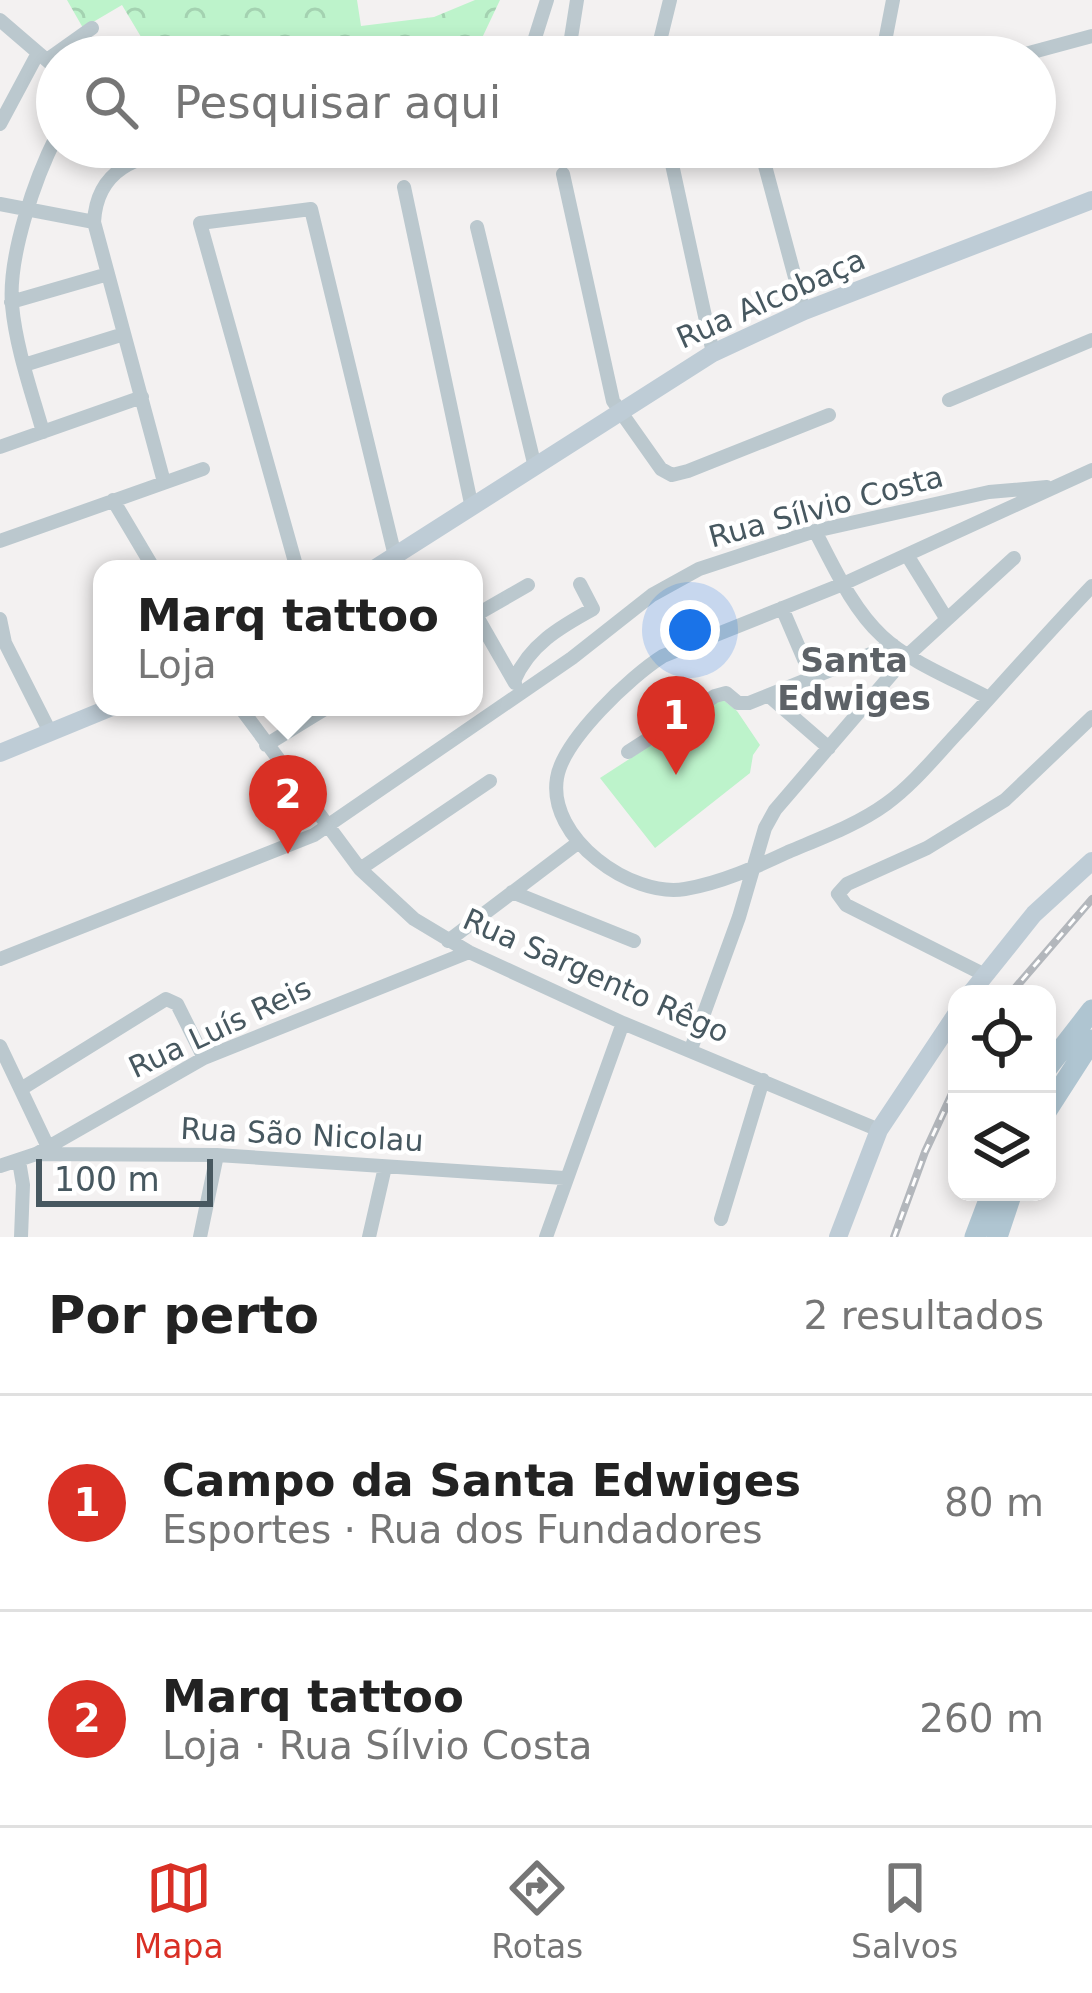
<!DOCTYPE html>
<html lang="pt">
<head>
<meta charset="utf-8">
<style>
  :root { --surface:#fff; --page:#f6f6f6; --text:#222; --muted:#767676; --line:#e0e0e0; --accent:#d93025 }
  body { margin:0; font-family:"DejaVu Sans",sans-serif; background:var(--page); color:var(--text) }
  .controls { position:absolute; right:36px; bottom:36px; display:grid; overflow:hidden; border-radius:24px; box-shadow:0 6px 18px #0003 }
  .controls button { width:108px; height:108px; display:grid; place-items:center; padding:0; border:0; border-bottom:3px solid var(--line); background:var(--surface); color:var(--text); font:60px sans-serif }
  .scale { position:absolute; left:36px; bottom:30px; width:177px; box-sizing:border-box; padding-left:12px; border:6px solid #475860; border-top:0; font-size:33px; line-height:42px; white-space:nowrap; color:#475860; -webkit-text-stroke:9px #fff; paint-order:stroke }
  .you { position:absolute; left:690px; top:630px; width:42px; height:42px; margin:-30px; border:9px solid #fff; border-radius:50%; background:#1a73e8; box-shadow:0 0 0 18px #1a73e833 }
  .badge { display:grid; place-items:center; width:78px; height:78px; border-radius:50%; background:var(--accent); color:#fff; font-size:39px; font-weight:700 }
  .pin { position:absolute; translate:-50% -99px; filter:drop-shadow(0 3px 6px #0008) }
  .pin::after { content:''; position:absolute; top:63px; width:42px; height:36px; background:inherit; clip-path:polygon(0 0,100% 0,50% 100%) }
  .popup { position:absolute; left:93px; top:560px; width:390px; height:156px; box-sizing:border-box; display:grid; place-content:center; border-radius:24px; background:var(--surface); filter:drop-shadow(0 3px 9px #0005); font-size:39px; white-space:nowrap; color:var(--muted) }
  .popup b { font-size:45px; color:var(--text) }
  .popup::after { content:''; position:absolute; left:50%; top:100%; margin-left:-24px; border:24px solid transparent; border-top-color:var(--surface) }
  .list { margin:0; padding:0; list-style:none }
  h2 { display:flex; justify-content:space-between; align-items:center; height:156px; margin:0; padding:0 48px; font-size:51px }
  h2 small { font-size:39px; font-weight:400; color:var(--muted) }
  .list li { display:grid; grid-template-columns:78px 1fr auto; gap:36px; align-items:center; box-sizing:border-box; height:216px; padding:0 48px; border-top:3px solid var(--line) }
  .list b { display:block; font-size:45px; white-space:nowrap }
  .list p { margin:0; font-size:39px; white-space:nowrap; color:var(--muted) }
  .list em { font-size:39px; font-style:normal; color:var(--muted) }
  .icon { flex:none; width:66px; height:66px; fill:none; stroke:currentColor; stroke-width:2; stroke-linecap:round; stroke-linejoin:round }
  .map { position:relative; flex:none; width:1092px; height:1237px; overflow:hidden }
  .search { position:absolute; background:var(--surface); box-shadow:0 6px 18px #0003; left:36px; right:36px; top:36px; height:132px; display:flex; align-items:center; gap:30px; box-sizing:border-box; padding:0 42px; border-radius:66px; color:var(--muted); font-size:45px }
  .sheet { height:588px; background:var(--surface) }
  nav { display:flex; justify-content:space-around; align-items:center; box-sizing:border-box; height:168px; border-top:3px solid var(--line); background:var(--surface); font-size:33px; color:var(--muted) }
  nav a { display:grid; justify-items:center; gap:6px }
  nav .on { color:var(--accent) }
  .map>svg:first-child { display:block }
  .grass { fill:#bdf3cb }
  .forest { fill:url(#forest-crowns) }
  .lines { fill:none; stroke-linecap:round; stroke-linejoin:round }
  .minor { stroke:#bbc8ce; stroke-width:14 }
  .secondary { stroke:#beccd6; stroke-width:18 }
  .primary { stroke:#afc5d1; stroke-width:21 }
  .rail-casing { stroke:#b3b7bc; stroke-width:8 }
  .rail { stroke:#fff; stroke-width:3; stroke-dasharray:9; stroke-linecap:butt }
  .labels { text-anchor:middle; stroke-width:9; stroke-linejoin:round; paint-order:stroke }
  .street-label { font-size:30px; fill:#475860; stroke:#fff }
  .neighbourhood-label { font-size:33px; font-weight:bold; fill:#5d6267; stroke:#fff }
</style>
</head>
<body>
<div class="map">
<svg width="1092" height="1237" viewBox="0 0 1092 1237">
  <defs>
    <pattern id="forest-crowns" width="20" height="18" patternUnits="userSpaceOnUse" patternTransform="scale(3)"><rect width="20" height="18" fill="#bdf3cb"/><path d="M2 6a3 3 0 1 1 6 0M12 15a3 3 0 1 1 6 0" fill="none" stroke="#a4d2b1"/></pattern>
  </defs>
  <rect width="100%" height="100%" fill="#f3f1f1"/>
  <path class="grass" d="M722,699L737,711L760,745L753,755L750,773L655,848L600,778Z"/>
  <path class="forest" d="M67,0H357L361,26L434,17L475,0H500L473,57H153L122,5L83,28Z"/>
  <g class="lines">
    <path class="minor" d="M0,20L57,69
      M529,57L547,0
      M568,57L577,0
      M656,57L670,0
      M882,57L893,0
      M1014,57L1092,36
      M47,60L92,28
      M0,124L38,53
      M760,147L804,311
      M670,155L713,353
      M563,174L613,401L661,469L672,475L688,471L829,415
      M404,187L472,508
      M0,204L94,222
      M477,227L535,467
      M11,302L108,274
      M24,365L124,334
      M949,400L1092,340
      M43,432C31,390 16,348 12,305C8,256 35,178 57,135
      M0,447L142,397
      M1092,470L843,584L663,656C631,676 563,740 557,778C547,838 631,898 685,889C721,883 756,867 788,852C821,838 857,825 886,804C915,783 938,753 963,727C1006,680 1048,632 1092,586
      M164,482L94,222C97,168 137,157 183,147
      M113,500L154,569
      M815,531C834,567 852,608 882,636C911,663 954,679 989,698
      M0,541L203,469
      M907,555L946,618
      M297,569L200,223L311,209L395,556
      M782,608L812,678
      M476,615L515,683
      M474,616L528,585
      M0,619L5,643L50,732
      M514,681C529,645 560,627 593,609L580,584
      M769,696L829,748
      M240,707L360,869L414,919L469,952L623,1023L879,1130
      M266,745L328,707
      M628,752L715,696L726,693L738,703H749L893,645
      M360,869L490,781
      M512,892L634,941
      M448,941L579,842
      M0,959L314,835L572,658L652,595L699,569L815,531L989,492L1047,487
      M983,974L846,905L838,894L847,884L927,848L1005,800L1092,717
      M0,1046L48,1147
      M691,1049L739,917L765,828L775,810L908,655L1014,558
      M21,1089L166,999L177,1004L204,1058
      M36,1154L217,1155L564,1178
      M19,1161L23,1185L21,1237
      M0,1166L36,1154L204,1058L469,952
      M721,1219L763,1080
      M200,1237L217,1155
      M369,1237L385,1167
      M546,1237L623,1023"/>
    <path class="secondary" d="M374,569L713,353L804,311L1092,200
      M0,753L112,707
      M970,994L1034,914L1092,861
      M838,1237L879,1130L957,1013"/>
    <path class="primary" d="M1047,1068L1092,1010
      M1047,1110L1092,1040
      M975,1237L992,1192
      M997,1237L1012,1192"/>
    <defs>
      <path id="rail" d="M1010,994L1092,899
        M894,1237L925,1152L957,1083"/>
    </defs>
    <use href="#rail" class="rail-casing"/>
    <use href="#rail" class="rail"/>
  </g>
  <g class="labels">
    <g class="street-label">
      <text transform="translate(771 299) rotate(-24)" y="10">Rua Alcobaça</text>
      <text transform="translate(826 507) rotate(-15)" y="10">Rua Sílvio Costa</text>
      <text transform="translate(596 976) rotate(24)" y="10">Rua Sargento Rêgo</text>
      <text transform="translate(220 1028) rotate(-25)" y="10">Rua Luís Reis</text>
      <text transform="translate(302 1135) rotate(3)" y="10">Rua São Nicolau</text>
    </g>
    <g class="neighbourhood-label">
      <text x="854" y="672">Santa<tspan x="854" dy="38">Edwiges</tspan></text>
    </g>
  </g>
</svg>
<div class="controls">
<button><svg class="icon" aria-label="locate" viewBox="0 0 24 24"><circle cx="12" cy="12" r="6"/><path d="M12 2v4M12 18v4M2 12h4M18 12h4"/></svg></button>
<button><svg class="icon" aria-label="layers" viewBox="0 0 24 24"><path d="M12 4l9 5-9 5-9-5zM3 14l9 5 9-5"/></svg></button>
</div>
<div class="scale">100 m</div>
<div class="you"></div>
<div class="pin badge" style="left:676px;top:775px">1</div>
<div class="pin badge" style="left:288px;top:854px">2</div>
<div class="popup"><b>Marq tattoo</b>Loja</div>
<div class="search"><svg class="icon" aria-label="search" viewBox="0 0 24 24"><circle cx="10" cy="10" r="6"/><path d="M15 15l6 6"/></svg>Pesquisar aqui</div>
</div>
<section class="sheet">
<h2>Por perto<small>2 resultados</small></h2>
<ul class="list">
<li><span class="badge">1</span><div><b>Campo da Santa Edwiges</b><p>Esportes · Rua dos Fundadores</p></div><em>80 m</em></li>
<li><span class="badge">2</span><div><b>Marq tattoo</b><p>Loja · Rua Sílvio Costa</p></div><em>260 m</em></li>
</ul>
</section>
<nav>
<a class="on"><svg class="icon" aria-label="map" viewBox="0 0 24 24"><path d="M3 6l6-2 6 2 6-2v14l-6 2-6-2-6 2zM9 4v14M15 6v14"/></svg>Mapa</a>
<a><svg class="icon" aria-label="directions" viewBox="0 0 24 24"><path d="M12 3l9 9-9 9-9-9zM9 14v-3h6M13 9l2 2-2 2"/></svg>Rotas</a>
<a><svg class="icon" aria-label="saved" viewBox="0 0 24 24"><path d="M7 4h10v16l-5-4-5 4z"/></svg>Salvos</a>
</nav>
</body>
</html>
